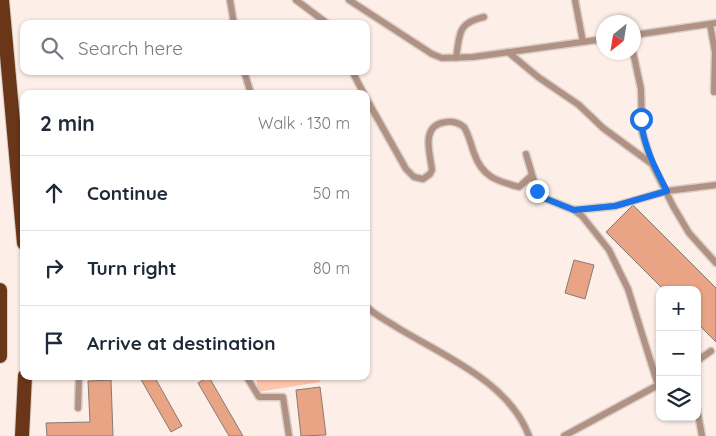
<!DOCTYPE html>
<html lang="en">
<head>
<meta charset="utf-8">
<style>
  :root { --surface:#fff; --page:#f2f2f3; --text:#1f2937; --muted:#747a83; --line:#e0e1e3 }
  body { margin:0; font-family:Quicksand,sans-serif; background:var(--page); color:var(--text) }
  .controls { position:absolute; right:15px; bottom:15px; display:grid; overflow:hidden; border-radius:10px; box-shadow:0 1px 4px #0004 }
  .controls button { width:45px; height:45px; display:grid; place-items:center; padding:0; border:0; border-bottom:1px solid var(--line); background:var(--surface); color:var(--text); font:25px sans-serif }
  .compass { position:absolute; left:596px; top:15px; width:45px; height:45px; border-radius:50%; background:var(--surface); box-shadow:0 1px 4px #0004; rotate:210deg }
  .stop { position:absolute; width:15px; height:15px; margin:-11px; border:4px solid #1a73e8; border-radius:50%; background:#fff }
  .stop.end { background:#1a73e8; border-color:#fff; box-shadow:0 1px 5px #0008 }
  .list { margin:0; padding:0; list-style:none }
  h2 { display:flex; justify-content:space-between; align-items:center; height:65px; margin:0; padding:0 20px; font-size:21px }
  h2 small { font-size:16px; font-weight:400; color:var(--muted) }
  .list li { display:grid; grid-template-columns:32px 1fr auto; gap:15px; align-items:center; box-sizing:border-box; height:75px; padding:0 20px; border-top:1px solid var(--line) }
  .list b { display:block; font-size:19px; white-space:nowrap }
  .list em { font-size:16px; font-style:normal; color:var(--muted) }
  .icon { flex:none; width:28px; height:28px; fill:none; stroke:currentColor; stroke-width:2; stroke-linecap:round; stroke-linejoin:round }
  .map { position:relative; flex:none; width:716px; height:436px; overflow:hidden }
  .search { position:absolute; background:var(--surface); box-shadow:0 1px 4px #0004; left:20px; top:20px; width:350px; height:55px; display:flex; align-items:center; gap:12px; box-sizing:border-box; padding:0 18px; border-radius:10px; color:var(--muted); font-size:19px }
  .panel { position:absolute; background:var(--surface); box-shadow:0 1px 4px #0004; left:20px; top:90px; width:350px; height:290px; border-radius:10px }
  .map>svg:first-child { display:block }
  .green { fill:#fec6ac }
  .building { fill:#e8a484; stroke:#877a74 }
  .lines { fill:none; stroke-linecap:round; stroke-linejoin:round }
  .service-casing { stroke:#d9cdc7; stroke-width:9 }
  .trunk-casing { stroke:#d9cdc7; stroke-width:16 }
  .service { stroke:#b09284; stroke-width:6 }
  .trunk { stroke:#6a3618; stroke-width:14 }
  .route { stroke:#1a73e8; stroke-width:6 }
</style>
</head>
<body>
<div class="map">
<svg width="716" height="436" viewBox="0 0 716 436">
  <rect width="100%" height="100%" fill="#fdefe8"/>
  <path class="green" d="M256,376H319L320,382L258,392Z"/>
  <path class="building" d="M633,205L716,288V342L697,323V290H664L606,232Z
    M574,260L594,265L585,299L565,293Z
    M139,376H154L182,426L171,432Z
    M209,377L243,436H229L198,383Z
    M111,380L113,436H47L46,423L90,422L88,381Z
    M320,387L326,435L301,436L296,390Z"/>
  <g class="lines">
    <defs>
      <path id="service" d="M230,0L234,24
        M296,0L328,24
        M349,0L432,54L442,58L473,57L604,39
        M575,0L583,42
        M710,24L715,52L714,92
        M634,35L716,23
        M508,52L538,77L579,105L603,128L652,164
        M633,52L641,89L642,132L652,164L673,206L689,233L716,263
        M456,58C460,34 457,23 484,17
        M244,71L251,94
        M352,71L364,94
        M366,98L406,169L414,177L423,179L430,174L432,170C430,153 420,125 446,122C453,121 459,123 464,127C469,135 471,145 474,153C482,177 497,181 519,187L532,175
        M526,154L537,191L544,198L574,210L582,216L609,250L628,289L658,385
        M574,210L615,206L667,191L716,185
        M366,306C374,315 388,321 398,328C444,356 509,382 529,436
        M697,361L711,351
        M246,376L259,397H283L289,436
        M78,408L79,376
        M697,408L702,436
        M564,436L660,384"/>
      <path id="trunk" d="M2,0L24,243
        M0,290V356
        M22,436L25,376"/>
    </defs>
    <use href="#service" class="service-casing"/>
    <use href="#trunk" class="trunk-casing"/>
    <use href="#service" class="service"/>
    <use href="#trunk" class="trunk"/>
  </g>
  <g class="lines">
    <path class="route" d="M537,191L544,198L574,210L615,206L667,191C655,168 643,145 641,119"/>
  </g>
</svg>
<div class="controls">
<button>+</button>
<button>−</button>
<button><svg class="icon" aria-label="layers" viewBox="0 0 24 24"><path d="M12 4l9 5-9 5-9-5zM3 14l9 5 9-5"/></svg></button>
</div>
<svg class="compass" viewBox="-18 -18 36 36"><path d="M0-13l5 13h-10z" fill="#e53935"/><path d="M0 13l5-13h-10z" fill="#747a83"/></svg>
<div class="stop" style="left:641px;top:119px"></div>
<div class="stop end" style="left:537px;top:191px"></div>
<div class="search"><svg class="icon" aria-label="search" viewBox="0 0 24 24"><circle cx="10" cy="10" r="6"/><path d="M15 15l6 6"/></svg>Search here</div>
<section class="panel">
<h2>2 min<small>Walk · 130 m</small></h2>
<ul class="list">
<li><svg class="icon" aria-label="ahead" viewBox="0 0 24 24"><path d="M12 20V5M6 11l6-6 6 6"/></svg><div><b>Continue</b></div><em>50 m</em></li>
<li><svg class="icon" aria-label="right" viewBox="0 0 24 24"><path d="M7 20v-9h11M14 6l5 5-5 5"/></svg><div><b>Turn right</b></div><em>80 m</em></li>
<li><svg class="icon" aria-label="arrive" viewBox="0 0 24 24"><path d="M6 21V4h12l-3 4 3 4H6"/></svg><div><b>Arrive at destination</b></div></li>
</ul>
</section>
</div>
</body>
</html>
